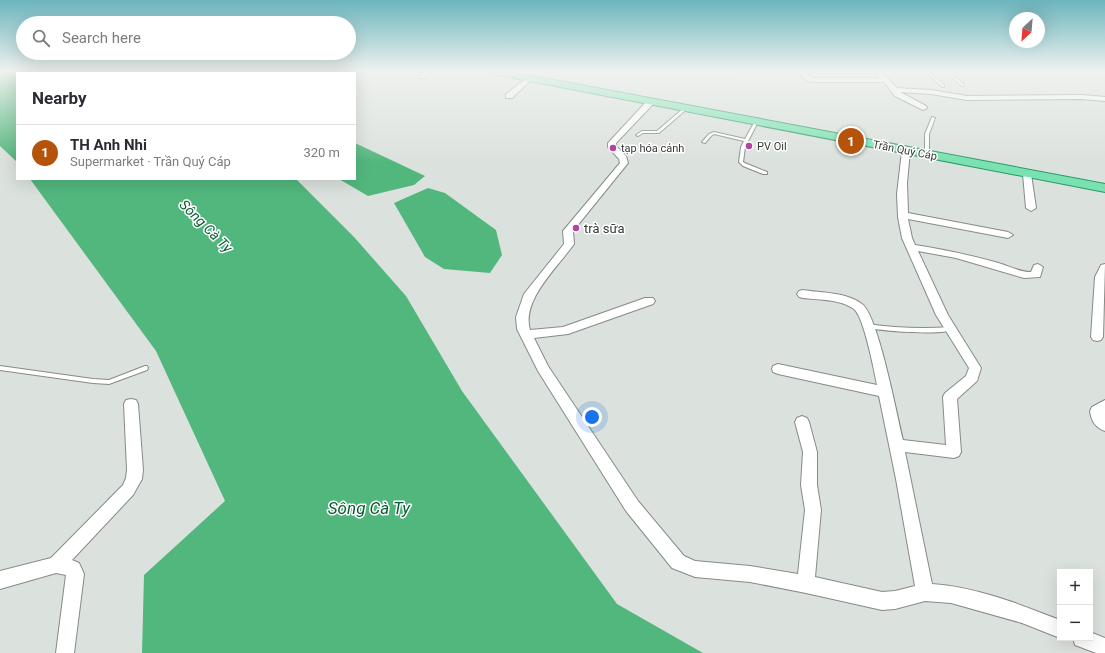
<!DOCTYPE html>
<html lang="en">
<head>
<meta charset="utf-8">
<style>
  :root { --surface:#fff; --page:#f2f2f3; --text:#2b2b33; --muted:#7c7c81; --line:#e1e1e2; --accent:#b45309 }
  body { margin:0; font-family:Roboto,sans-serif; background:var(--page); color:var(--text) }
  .controls { position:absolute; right:12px; bottom:12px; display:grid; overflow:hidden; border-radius:0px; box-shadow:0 4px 16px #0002 }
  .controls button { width:36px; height:36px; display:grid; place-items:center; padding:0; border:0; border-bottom:1px solid var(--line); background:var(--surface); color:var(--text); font:20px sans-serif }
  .compass { position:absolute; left:1009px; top:12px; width:36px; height:36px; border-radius:50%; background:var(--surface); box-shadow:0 4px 16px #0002; rotate:206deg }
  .you { position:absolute; left:592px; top:417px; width:14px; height:14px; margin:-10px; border:3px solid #fff; border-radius:50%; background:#1a73e8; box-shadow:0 0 0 6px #1a73e833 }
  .badge { display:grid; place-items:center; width:26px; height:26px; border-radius:50%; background:var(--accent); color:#fff; font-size:13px; font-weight:700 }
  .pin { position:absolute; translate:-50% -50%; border:2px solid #fff; box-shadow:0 1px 4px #0006 }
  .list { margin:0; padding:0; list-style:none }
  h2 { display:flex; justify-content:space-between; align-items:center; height:52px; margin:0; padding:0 16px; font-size:17px }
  h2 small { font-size:13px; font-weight:400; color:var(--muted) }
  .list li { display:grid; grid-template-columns:26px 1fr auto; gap:12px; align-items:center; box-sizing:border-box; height:56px; padding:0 16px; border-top:1px solid var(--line) }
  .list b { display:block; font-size:15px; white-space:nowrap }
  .list p { margin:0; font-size:13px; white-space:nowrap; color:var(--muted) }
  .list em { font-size:13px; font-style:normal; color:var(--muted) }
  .icon { flex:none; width:22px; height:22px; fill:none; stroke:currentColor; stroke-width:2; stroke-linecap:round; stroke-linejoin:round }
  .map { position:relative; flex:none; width:1105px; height:653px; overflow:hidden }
  .search { position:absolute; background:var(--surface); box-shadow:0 4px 16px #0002; left:16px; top:16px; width:340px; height:44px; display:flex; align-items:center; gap:10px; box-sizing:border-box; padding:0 14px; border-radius:22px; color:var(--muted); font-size:15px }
  .panel { position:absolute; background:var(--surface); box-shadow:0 4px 16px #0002; left:16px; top:72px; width:340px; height:108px; border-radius:0px }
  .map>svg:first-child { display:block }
  .water { fill:#52b77d }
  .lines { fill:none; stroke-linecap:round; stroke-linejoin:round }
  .service-casing { stroke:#858b87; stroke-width:2 }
  .minor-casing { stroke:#858b87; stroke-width:2 }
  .primary-casing { stroke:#299a65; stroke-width:2 }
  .service { fill:#fff; fill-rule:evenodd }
  .minor { fill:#fff; fill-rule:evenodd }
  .primary { fill:#7ae2b1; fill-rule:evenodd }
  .poi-dot { fill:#b4439f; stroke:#fff; stroke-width:1.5 }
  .labels { text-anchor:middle; stroke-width:3; stroke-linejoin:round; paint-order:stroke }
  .far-poi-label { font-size:11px; fill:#373a38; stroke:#fff; text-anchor:start }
  .far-street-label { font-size:11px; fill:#373a38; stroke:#fff }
  .poi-label { font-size:13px; fill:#373a38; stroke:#fff; text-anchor:start }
  .water-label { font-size:14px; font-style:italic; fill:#0c5a34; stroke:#fff }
  .near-water-label { font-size:17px; font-style:italic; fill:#0c5a34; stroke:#fff }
</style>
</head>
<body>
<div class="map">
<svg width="1105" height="653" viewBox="0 0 1105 653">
  <rect width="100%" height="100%" fill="#dbe1dc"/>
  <path class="water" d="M0,71H66L77,73H17V162L0,146Z
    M355,143L425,176L414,185L368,196L339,179H355Z
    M30,179H296L354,237L406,296L462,391L617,604L703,653H142L144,575L225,501L156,351Z
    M428,188L445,193L496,230L502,255L490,273L444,269L425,257L394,203Z"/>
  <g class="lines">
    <defs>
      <path id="service" d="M925,71H928L944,85V87H942Z
        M944,71H947L964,84V86H962Z
        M685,107L688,108L659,133H643L638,136L636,135L642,131H657Z
        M932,117L935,118L929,134V155L927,156L925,155V134Z
        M755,121L758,122L745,147L743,162L747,164L767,172V174H763L743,166L739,162L741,147L744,141L714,134L711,136L705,143L702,142L709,134L714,132L745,139Z
        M867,324C895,328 923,329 951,327L954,329C945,336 878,331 865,327L864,326L865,325Z
        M0,366L93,379L109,380L145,366H147L148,368L147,370L109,384L93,383L0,370Z"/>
      <path id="minor" d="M424,71H430L424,78H420L419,77Z
        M733,71H880L897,88L931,90L967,96L1082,95L1105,97V101L1082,99L967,100L931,94L900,92L926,106L927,108L923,110L895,96L884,82H811L806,80L799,73H736ZM806,73H875L880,78H812Z
        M528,77L533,78L512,98H506V94Z
        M648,100H651L655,102L616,143V146L626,156L628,163L573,231L574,244C558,267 521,300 530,330L563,327L645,298H653L655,301L653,304L568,334L534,338L548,366L638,501L684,556L695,561L750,566L798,574L805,510L801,485L803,452L795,422L797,418L802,416L807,418L809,422L817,452V485L821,510L815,577L882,592L895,591L915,586L896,479L879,396L778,374L773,372L772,369L773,366L778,364L877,385C874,370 864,317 854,309C840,299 820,300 803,298L799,297L797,294L799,291L803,290C822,293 846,292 862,304C878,315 897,416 903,440L946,445L943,397L945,393L966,376L969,368L936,315L902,238L898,217L897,194L902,151L906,149H909L910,151L907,183L908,213L1008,232L1013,235L1008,238L908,219L912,238L915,245C942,249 969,255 995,262C1007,265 1019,272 1031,272L1034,265L1038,264L1043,267L1040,277L1024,278L956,258L918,251L948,315L981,368L977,381L957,399L961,452L959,456L954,458L905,452L932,584C976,587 1019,604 1060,620V638L1022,623L951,603L925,601L895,609L882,610L806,593L750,582L695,577L672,568L626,511L538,371L517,329L516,317L524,294L564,244L563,231L620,163L619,159L608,147V143Z
        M1027,171L1031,174L1036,208L1031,211L1026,208L1023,174Z
        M1105,264L1103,337L1101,340L1097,341L1093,340L1091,337L1095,277L1101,265Z
        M131,399L136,400L138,404L143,470L142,479L133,495L72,560L79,563L84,574L74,653H56L66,575L56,573L0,589V571L51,558L123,485L126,478L127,470L124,404L126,400Z
        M1105,400V431C1096,428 1091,421 1090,411L1092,407Z
        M1090,632L1105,638V653H1096L1075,645L1073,638H1090Z"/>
      <path id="primary" d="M488,71H507L1105,184V192L493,74Z"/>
    </defs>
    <use href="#service" class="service-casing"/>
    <use href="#minor" class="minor-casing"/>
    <use href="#primary" class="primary-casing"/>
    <use href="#service" class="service"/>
    <use href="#minor" class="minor"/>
    <use href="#primary" class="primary"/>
  </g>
  <linearGradient id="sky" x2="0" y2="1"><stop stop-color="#6cb5bd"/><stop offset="0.44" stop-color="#eff2ef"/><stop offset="1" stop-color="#eff2ef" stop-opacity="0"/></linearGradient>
  <rect width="1105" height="162" fill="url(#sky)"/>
  <g class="poi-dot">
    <circle cx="749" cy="146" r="4"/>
    <circle cx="613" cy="148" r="4"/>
    <circle cx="576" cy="228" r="4"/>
  </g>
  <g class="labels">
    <g class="far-poi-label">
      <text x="757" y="150">PV Oil</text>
      <text x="621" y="152">tạp hóa cảnh</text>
    </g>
    <g class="far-street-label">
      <text transform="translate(905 150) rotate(11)" y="4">Trần Quý Cáp</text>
    </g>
    <g class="poi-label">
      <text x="584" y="233">trà sữa</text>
    </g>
    <g class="water-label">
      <text transform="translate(206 226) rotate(45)" y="5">Sông Cà Ty</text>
    </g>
    <g class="near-water-label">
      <text x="369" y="514">Sông Cà Ty</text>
    </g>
  </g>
</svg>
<div class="controls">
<button>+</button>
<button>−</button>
</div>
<svg class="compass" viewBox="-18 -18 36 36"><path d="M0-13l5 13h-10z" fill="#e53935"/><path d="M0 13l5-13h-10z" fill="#7c7c81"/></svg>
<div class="you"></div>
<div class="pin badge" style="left:851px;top:141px">1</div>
<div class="search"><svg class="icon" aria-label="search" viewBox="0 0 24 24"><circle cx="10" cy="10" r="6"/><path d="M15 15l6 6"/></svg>Search here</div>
<section class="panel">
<h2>Nearby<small></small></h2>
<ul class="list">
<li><span class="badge">1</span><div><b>TH Anh Nhi</b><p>Supermarket · Trần Quý Cáp</p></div><em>320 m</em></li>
</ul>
</section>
</div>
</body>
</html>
